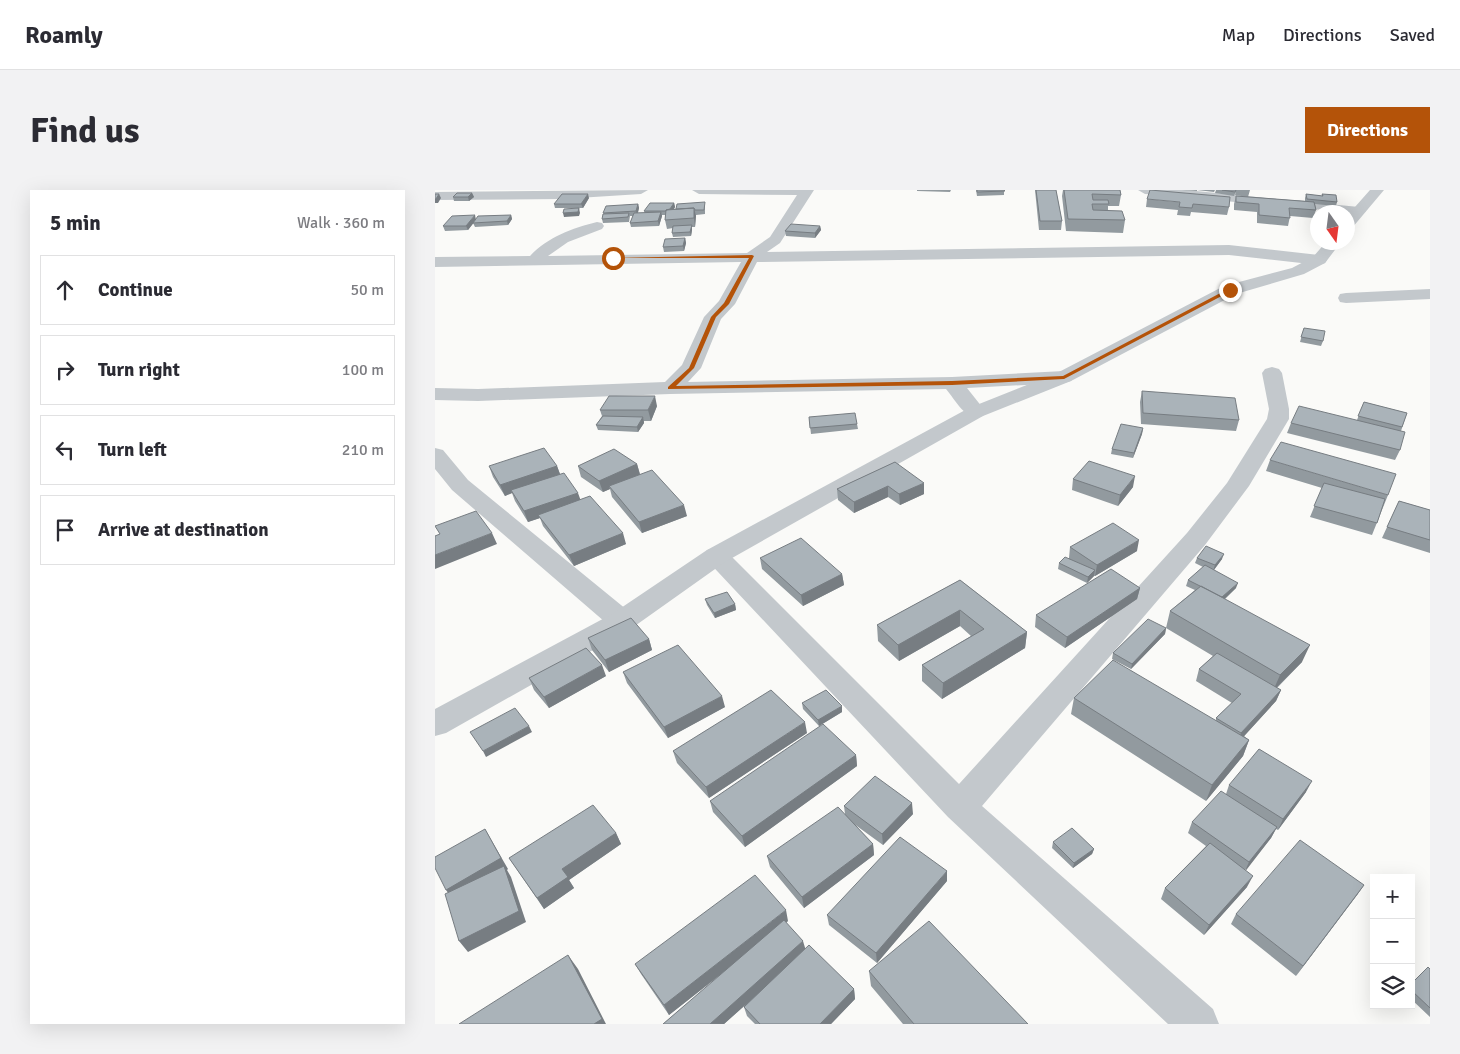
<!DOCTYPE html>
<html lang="en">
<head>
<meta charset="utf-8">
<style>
  :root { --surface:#fff; --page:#f2f2f3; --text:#2b2b33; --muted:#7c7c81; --line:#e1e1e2; --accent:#b45309 }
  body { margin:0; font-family:Signika,sans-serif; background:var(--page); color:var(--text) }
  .controls { position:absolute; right:15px; bottom:15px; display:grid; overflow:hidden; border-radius:0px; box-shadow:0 5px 20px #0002 }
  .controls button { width:45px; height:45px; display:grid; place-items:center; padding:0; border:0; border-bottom:1px solid var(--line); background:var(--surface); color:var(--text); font:25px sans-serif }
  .compass { position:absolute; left:875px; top:15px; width:45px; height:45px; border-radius:50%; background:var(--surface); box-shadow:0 5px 20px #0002; rotate:166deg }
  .stop { position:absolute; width:15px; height:15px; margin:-11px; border:4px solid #b45309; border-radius:50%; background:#fff }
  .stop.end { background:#b45309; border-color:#fff; box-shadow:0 1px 5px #0008 }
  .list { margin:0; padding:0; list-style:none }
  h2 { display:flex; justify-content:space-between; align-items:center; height:65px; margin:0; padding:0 20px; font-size:21px }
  h2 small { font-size:16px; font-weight:400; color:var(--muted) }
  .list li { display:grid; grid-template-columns:32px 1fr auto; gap:15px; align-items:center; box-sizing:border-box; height:70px; margin:0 10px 10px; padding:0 10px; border:1px solid var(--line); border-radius:0px }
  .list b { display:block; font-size:19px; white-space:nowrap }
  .list em { font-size:16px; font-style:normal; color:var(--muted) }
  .icon { flex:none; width:28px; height:28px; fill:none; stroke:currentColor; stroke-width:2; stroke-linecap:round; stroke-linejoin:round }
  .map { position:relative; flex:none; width:995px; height:834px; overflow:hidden; border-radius:0px }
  header { display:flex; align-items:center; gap:30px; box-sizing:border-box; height:70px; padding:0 25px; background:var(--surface); border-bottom:1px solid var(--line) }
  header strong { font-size:24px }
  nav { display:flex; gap:28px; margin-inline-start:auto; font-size:18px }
  .intro { display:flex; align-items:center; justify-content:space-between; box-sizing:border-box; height:120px; padding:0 30px }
  h1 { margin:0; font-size:35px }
  .button { padding:12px 22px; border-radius:0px; background:var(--accent); color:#fff; font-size:18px; font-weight:700 }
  main { display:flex; gap:30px; padding:0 30px }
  aside { flex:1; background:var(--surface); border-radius:0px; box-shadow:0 5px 20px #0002 }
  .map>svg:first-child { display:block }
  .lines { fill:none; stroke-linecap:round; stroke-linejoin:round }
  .minor { fill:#c3c8cc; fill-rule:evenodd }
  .tertiary { fill:#c3c8cc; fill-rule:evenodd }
  .wall { fill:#929a9f }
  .shaded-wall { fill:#777d82 }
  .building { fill:#aab3b9; stroke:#777d82 }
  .route { fill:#b45309 }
</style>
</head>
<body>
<header>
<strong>Roamly</strong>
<nav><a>Map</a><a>Directions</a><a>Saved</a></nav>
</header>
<div class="intro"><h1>Find us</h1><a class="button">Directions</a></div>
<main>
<aside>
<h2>5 min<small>Walk · 360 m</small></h2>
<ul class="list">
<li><svg class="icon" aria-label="ahead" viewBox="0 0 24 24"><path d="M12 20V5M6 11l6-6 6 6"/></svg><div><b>Continue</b></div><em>50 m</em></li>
<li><svg class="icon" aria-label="right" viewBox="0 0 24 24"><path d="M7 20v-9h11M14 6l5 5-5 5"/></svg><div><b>Turn right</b></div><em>100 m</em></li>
<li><svg class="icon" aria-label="left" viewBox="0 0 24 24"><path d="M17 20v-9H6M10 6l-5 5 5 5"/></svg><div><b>Turn left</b></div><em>210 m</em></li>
<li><svg class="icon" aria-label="arrive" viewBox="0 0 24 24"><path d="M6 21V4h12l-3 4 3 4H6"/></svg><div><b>Arrive at destination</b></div></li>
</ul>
</aside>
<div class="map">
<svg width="995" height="834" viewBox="0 0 995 834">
  <rect width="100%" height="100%" fill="#fafaf8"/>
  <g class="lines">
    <path class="minor" d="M213,0L206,4L127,9L0,10V2Z
      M257,0H379L345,53L332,62L794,55L884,65L890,67L892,70L890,73L884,75L794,65L322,72L300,114L286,129L266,178L253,192L517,187L629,181L636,183L639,187L636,191L629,193L532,198L551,222L548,226C530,231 522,212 511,199L235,204L43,211L0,210V198L43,199L230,192L247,175L269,127L284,111L306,72L0,77V67L95,66C113,47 137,38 162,32L167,33L169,36L167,39L133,52L113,66L312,63L335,47L362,5L264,4Z
      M703,0H751L924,17L931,21L924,25L912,22L710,4Z
      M995,99V109L911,113L905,112L903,108L905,104L911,103Z
      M837,177L844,179L847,183L854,219V229L814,296L770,355L547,616L778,819L784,834H733L513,627L268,366L272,360L281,358L290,360L524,594L752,343L792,293L832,229L834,219L827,183L830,179Z
      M0,258L8,260L33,290L197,424L201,431L197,438L187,441L177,438L17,300L0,279Z"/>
    <path class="tertiary" d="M935,0H949L917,38L912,39V26Z
      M891,52H906L890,73L869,84L801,104L636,191L548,226L290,372L197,438L11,543L0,546V519L177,424L272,360L534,218L622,183L789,96L857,78L878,67Z"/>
  </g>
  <path class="wall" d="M482,0H516L515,2L482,1Z
    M541,0H569V5L542,6Z
    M600,0H621L627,31L626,40H604Z
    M628,0H685L686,5L684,16H673V20L690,30L688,43L631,41L627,6Z
    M747,0H762V1Z
    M762,0H780L779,2Z
    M781,0H815L813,7L800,5L801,2L799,6L780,3Z
    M37,3L39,7L34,11H19L18,7Z
    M871,4L887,6V4L902,12L901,16L880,14L881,20L878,28L855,26L853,36L822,33V22L799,20V14L801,6L870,11V8Z
    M154,8L148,18H120L119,14Z
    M712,9L794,17L792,25L756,22L755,26L742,25L743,20L711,17Z
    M239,13L240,17L239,19L270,16V24L261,25L260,37H257V40L256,46L238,47L237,43L238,38L232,39L230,30V25H227V26L224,36L196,37L195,33L198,26H195L194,32L168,33L167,29L169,24L168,23L203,14L204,18L203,23H210L209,21Z
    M76,25L77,29L73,35L40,37L38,33L33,40L10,41L8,36L41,29Z
    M385,36L386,40L380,48L351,46L350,41Z
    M250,48L251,53L249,61L229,62L228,57Z
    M869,138L888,151L886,156L865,152Z
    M707,201L804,230L801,241L706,234L705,212Z
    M929,212L972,223L966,241L965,260L960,270L852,243L856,233L922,230Z
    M222,216L216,231H209V233L203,242L163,240L161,235L167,226L165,220Z
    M374,227L422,234L423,239L376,244Z
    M708,238L707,244L698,268L676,264L677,259Z
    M835,270L953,305L937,345L875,327L887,298L831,281Z
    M460,272L489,304L465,315L453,307L419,323L403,310L402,299Z
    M202,274L205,284L252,326L207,343L177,307L175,299L168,302L146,287L143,276Z
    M54,276H122L125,284L145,309L191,354L139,376L108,336L105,328L93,332L80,311L77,303L70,306L58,287Z
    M638,289L698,297L683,316L637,300Z
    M964,311L995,320V363L947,348Z
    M635,357L702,361L660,386H659L652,393L623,379L624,373L634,368Z
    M325,368L407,384L409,395L368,416L327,379Z
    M762,368L787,369L779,380L801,398L790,409L867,472L842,498L846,500L841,511L809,546L814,550L808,566L771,611L636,524L639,508L781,530V528L797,513L761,491L764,479L778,466L731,438L730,444L696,479L677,469L678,463L731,438L735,421L760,400L751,396L753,390L768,377L760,373Z
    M525,390L592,442L590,458L507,509L487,491V475L536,446L525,436L464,471L443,451L442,435Z
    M705,398L702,409L630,458L600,437L601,425Z
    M270,409L300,414L301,420L280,428L272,415Z
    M153,448L214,449L217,460L174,482L157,460Z
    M188,482L290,517L233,548L192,493Z
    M171,486L114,518L99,500L94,488Z
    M367,513L407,522L384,536L368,519Z
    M372,543L274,608L242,573L238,561Z
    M421,565L422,576L310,657L278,622L275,611Z
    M794,595L871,602L843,640L841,639L836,648L810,680L812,697L769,745L726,709L730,698L771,656L753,643L757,632L791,604Z
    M409,616L478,624L448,655L419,634L438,654L439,665L369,718L335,677L332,666L410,624Z
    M181,643L186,654L134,690L139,698L109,719L74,668Z
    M618,652L659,659L657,664L638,678L617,658Z
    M512,691L442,773L394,735L392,725Z
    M929,695L922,705L861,786L796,734L801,724Z
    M353,731L351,733L370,759L419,799L420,809L396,834H320L312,826L309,817L310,815L289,834H228L293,779L234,825L206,784L200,774Z
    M995,779V827L976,809V794Z
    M434,781L593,834H468L436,796Z"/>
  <path class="shaded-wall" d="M37,3L39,7L34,11L33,7Z
    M4,4L6,8L3,13H0V9Z
    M153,4L154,8L148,18L146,14Z
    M239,13L240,17L235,25L234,21Z
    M203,14L204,18L202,25L201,21Z
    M144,18L145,23L144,26L129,27L128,23Z
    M259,18L261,26L260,37L259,28Z
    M226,22L227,26L224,36L223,31Z
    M40,25L41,30L33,40L31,36Z
    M76,25L77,29L73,35L72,31Z
    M257,35V40L256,46L255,42Z
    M385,36L386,40L380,48V43Z
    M250,48L251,53L249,61L248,56Z
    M220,206L222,216L216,231L213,220Z
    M208,227L209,233L203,242L202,237Z
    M708,238L707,244L698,268L699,263Z
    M202,274L205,285L174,296L175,299L168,302L164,291Z
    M122,276L126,287L76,300L77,303L70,306L65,295Z
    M700,286L698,297L683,316L685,305Z
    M489,293V304L465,315L464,304Z
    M453,296V307L419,323V312Z
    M143,303L147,314L103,325L105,328L93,332L89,321Z
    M249,315L252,326L207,343L204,332Z
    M57,343L62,354L0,379V365Z
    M188,343L191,354L139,376L134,365Z
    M704,350L702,361L660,386L662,375Z
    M789,364L787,369L778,381L780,375Z
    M660,380L659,386L652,393L653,387Z
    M407,384L409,395L368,416L366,405Z
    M803,393L801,398L785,413L787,407Z
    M705,398L702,409L630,458L632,447Z
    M300,414L301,420L280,428L279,423Z
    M525,420V436L464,471L463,455Z
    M731,438L730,444L696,479L697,474Z
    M592,442L590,458L507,509L508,493Z
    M214,449L217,460L174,482L170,470Z
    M875,455L867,472L838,501L845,485Z
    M167,475L171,486L114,518L109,507Z
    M846,500L841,511L801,555L806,543Z
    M287,506L290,517L233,548L229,537Z
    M407,516V522L384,536L383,530Z
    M370,532L372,543L274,608L271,597Z
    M94,536L97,542L51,567L48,561Z
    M814,550L808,566L771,611L777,595Z
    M421,565L422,576L310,657L307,646Z
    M877,591L871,602L843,640L848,629Z
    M477,613L478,624L448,655L447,644Z
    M842,637L836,648L809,683L814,672Z
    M50,639L73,679L72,680L76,687L91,732L33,762L24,751L19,711L11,700Z
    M181,643L186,654L134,690L139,698L109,719L102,708L127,679Z
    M438,654L439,665L369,718L367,707Z
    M659,659L657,664L638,678L639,673Z
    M512,681V691L442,773L441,763Z
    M818,686L812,697L769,745L774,735Z
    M929,695L922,705L861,786L868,776Z
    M351,720L353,731L234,825L229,815Z
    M368,751L371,761L289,834H275Z
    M133,765L143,779L171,834H159Z
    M419,799L420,809L396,834H385Z"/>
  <path class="building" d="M542,0H569L570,1L542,2Z
    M601,0H621L627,31H605Z
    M629,0H685L686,5L657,4L658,10H673L674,14H657L658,20L687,21L690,30L633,29Z
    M715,0L795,7L794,17L758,14L757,18L744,17L745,12L712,9Z
    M787,0H801L800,2Z
    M22,3H37L33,7H18Z
    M0,4H4L1,9H0Z
    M127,4H153L146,14H119Z
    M871,4L888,6L887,4L901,5L902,12L872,9Z
    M801,6L879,12L881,20L854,18L855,28L824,25V14L801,12Z
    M270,12L269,20H260L259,18L241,19L242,14Z
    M215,13H239L235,19L231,20V21H209Z
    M203,14L201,21L168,23L171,16Z
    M144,18L143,22L128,23L129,19Z
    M259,18V28L230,30L231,20Z
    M226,22L223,31L195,33L199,23Z
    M194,23L193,27L167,29L168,24Z
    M40,25L31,36H8L17,26Z
    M76,25L72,31L38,33L43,26Z
    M356,34L385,36L380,43L350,41Z
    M257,35L255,42L237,43L238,36Z
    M250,48L248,56L228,57L230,49Z
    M869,138L890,141L888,151L866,147Z
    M707,201L800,208L804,230L708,223Z
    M174,206H220L213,220H165Z
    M929,212L972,223L967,237L923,226Z
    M864,216L970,242L965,260L856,233Z
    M420,223L422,234L375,238L374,227Z
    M168,226L208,227L202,237L161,235Z
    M686,234L708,238L699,263L677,259Z
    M846,252L961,284L953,305L835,270Z
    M109,258L122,276L65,295L54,276Z
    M179,259L202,274L164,291L143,276Z
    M654,271L700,286L685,305L638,289Z
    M460,272L489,293L464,304L453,296L419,312L402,299Z
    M217,280L249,315L204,332L174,296Z
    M129,283L143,303L89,321L76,300Z
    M889,293L950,309L942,333L879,316Z
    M155,306L188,343L134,365L103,325Z
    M964,311L995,320V350L952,337Z
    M41,321L57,343L0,365V346L5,344L0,336Z
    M678,333L704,350L662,375L635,357Z
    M366,348L407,384L366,405L325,368Z
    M771,356L789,364L780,375L762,368Z
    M630,367L660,380L653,387L624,373Z
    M770,375L803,393L787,407L753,390Z
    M676,379L705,398L632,447L601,425Z
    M525,390L592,442L508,493L487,475L549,439L525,420L463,455L442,435Z
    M766,396L875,455L845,485L735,421Z
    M292,402L300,414L279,423L270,409Z
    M196,428L214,449L170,470L153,448Z
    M713,429L731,438L697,474L678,463Z
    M243,455L287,506L229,537L188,482Z
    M151,458L167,475L109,507L94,488Z
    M782,463L846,500L806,543L781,528L806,504L764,479Z
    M678,470L814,550L777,595L639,508Z
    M336,500L370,532L271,597L238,561Z
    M391,500L407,516L383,530L367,513Z
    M80,518L94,536L48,561L35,542Z
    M388,534L421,565L307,646L275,611Z
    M824,559L877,591L848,629L794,595Z
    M440,586L477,613L447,644L409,616Z
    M786,601L842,637L814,672L757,632Z
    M158,615L181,643L127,679L133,687L102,708L74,668Z
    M403,617L438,654L367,707L332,666Z
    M637,638L659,659L639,673L618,652Z
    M50,639L66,668L11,700L0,678V667Z
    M465,647L512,681L441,763L392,725Z
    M865,650L929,695L868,776L801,724Z
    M775,653L818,686L774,735L730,698Z
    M69,676L84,721L24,751L10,704Z
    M320,685L351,720L229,815L200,774Z
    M349,730L368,751L275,834H228Z
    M494,731L593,834H479L434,781Z
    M374,755L419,799L385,834H325L309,817Z
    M133,765L167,829L159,834H24Z
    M993,777L995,779V818L976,800V794Z"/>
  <path class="route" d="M317,65L319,66L294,114L281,127L259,178L241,196L517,191L628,186L793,99L798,100L629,189L517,195L233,199V197L254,178L276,127L289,113L314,68H176Z"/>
</svg>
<div class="controls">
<button>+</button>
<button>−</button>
<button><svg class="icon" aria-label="layers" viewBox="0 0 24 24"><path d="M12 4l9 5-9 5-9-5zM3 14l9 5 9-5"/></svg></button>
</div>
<svg class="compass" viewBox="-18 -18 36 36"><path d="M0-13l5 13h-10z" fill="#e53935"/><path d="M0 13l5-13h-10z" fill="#7c7c81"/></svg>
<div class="stop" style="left:178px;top:68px"></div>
<div class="stop end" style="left:795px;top:100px"></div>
</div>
</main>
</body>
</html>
